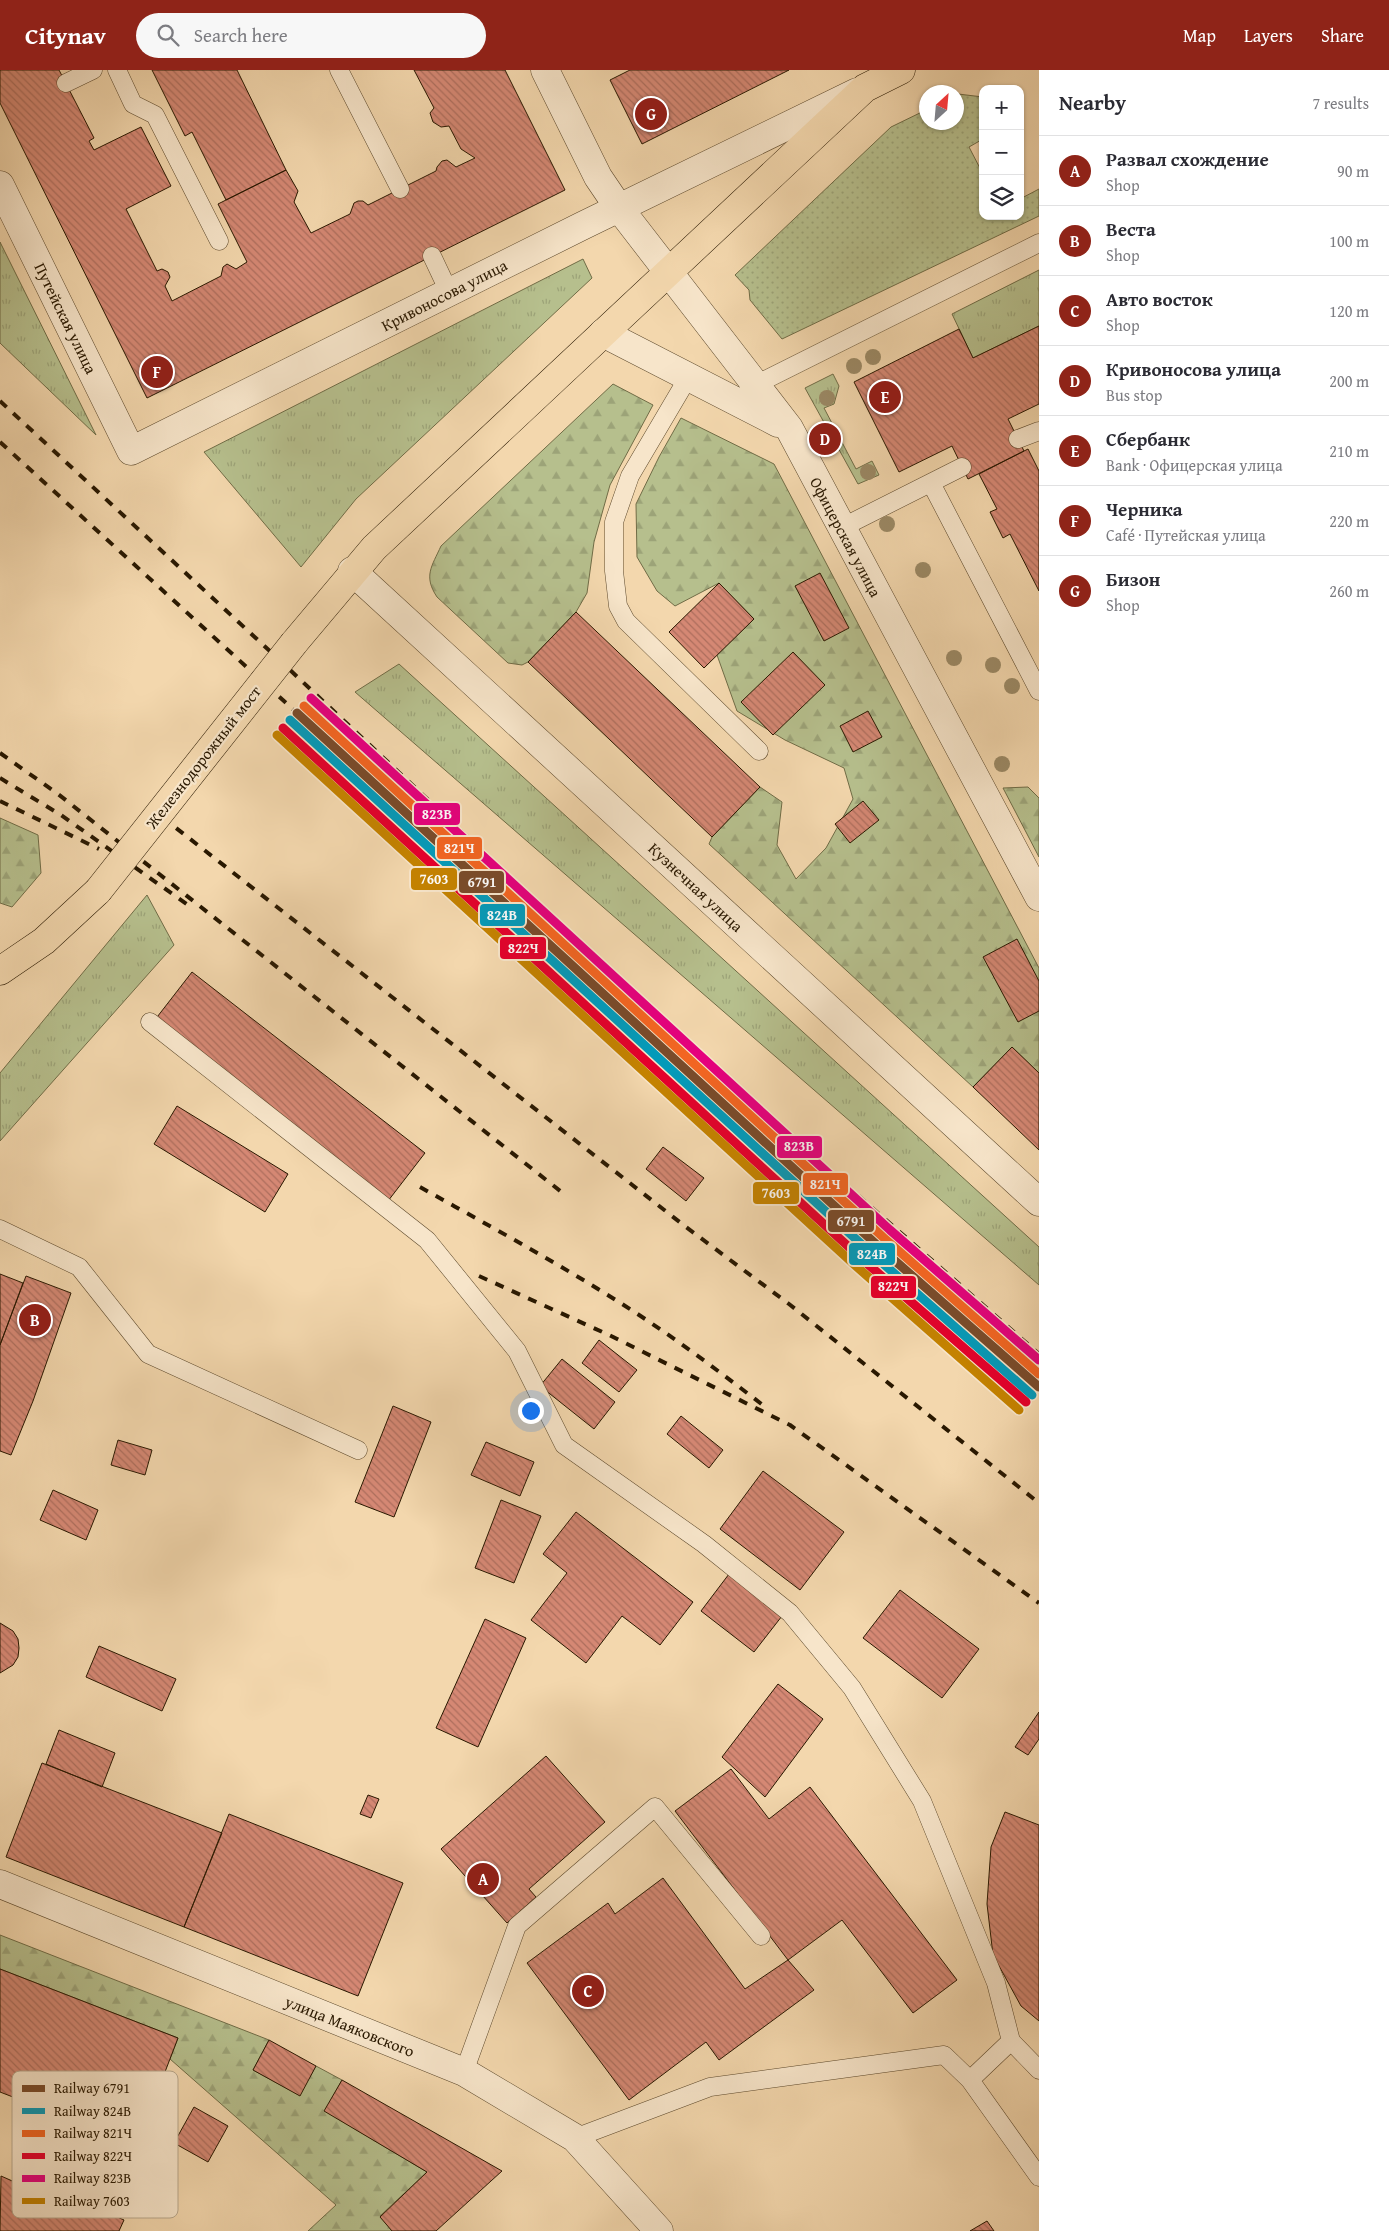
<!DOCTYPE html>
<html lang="en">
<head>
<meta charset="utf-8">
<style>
  :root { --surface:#fff; --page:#f7f7f7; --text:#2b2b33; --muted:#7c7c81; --line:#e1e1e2; --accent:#8f2418 }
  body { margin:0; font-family:"Gentium Book Plus",serif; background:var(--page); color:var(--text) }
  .controls { position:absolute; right:15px; top:15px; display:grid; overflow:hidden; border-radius:10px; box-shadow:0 1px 4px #0004 }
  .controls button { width:45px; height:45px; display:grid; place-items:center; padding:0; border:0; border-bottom:1px solid var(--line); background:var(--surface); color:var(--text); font:25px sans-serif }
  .compass { position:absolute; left:919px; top:15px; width:45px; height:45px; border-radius:50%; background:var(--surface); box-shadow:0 1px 4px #0004; rotate:26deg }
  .you { position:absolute; left:530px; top:1340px; width:18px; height:18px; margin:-12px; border:4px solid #fff; border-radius:50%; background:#1a73e8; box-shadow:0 0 0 8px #1a73e833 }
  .badge { display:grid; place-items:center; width:32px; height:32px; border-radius:50%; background:var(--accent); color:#fff; font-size:16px; font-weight:700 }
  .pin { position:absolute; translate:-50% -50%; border:2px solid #fff; box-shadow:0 1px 5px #0006 }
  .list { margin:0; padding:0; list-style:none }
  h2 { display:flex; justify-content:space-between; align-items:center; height:65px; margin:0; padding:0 20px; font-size:21px }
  h2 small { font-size:16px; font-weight:400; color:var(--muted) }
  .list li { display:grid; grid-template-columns:32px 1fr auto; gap:15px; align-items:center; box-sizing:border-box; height:70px; padding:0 20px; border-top:1px solid var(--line) }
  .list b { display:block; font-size:19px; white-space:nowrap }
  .list p { margin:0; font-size:16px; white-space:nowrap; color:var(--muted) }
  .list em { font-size:16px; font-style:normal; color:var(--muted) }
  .icon { flex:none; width:28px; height:28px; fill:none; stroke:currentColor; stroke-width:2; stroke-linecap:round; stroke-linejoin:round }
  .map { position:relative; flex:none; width:1039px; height:2161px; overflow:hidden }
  header { display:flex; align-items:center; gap:30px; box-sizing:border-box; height:70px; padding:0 25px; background:var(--accent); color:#fff }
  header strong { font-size:24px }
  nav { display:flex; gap:28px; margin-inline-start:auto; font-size:18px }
  .search { width:350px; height:45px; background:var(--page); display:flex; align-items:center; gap:12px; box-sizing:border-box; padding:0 18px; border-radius:28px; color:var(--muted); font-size:19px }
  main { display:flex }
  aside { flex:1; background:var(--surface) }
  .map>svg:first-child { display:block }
  .grass { fill:url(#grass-tufts); stroke:#706c46 }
  .forest { fill:url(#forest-firs); stroke:#706c46 }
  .park { fill:url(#park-dots); stroke:#706c46 }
  .building { fill:url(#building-back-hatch); stroke:#291800 }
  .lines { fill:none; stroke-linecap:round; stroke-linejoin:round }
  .service-casing { stroke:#5c482b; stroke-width:19 }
  .minor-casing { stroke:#5c482b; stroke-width:29 }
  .primary-casing { stroke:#291800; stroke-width:29 }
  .service { stroke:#f7e5ca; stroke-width:18 }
  .minor { stroke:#f7e5ca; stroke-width:28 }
  .primary { stroke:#f3d7ad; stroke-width:28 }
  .rail { stroke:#291800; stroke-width:4; stroke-dasharray:9 9; stroke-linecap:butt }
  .primary-bridge-casing { stroke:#291800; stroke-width:29; stroke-linecap:butt }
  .primary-bridge { stroke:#f3d7ad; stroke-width:28 }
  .rail-1-casing { stroke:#f7e5ca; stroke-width:12 }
  .rail-2-casing { stroke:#f7e5ca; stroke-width:12 }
  .rail-3-casing { stroke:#f7e5ca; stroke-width:12 }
  .rail-4-casing { stroke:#f7e5ca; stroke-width:12 }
  .rail-5-casing { stroke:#f7e5ca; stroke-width:12 }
  .rail-6-casing { stroke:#f7e5ca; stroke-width:12 }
  .rail-1 { stroke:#7a4b2a; stroke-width:9 }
  .rail-2 { stroke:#049ab9; stroke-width:9 }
  .rail-3 { stroke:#f26522; stroke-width:9 }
  .rail-4 { stroke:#e4002b; stroke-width:9 }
  .rail-5 { stroke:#e5007d; stroke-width:9 }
  .rail-6 { stroke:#c48200; stroke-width:9 }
  .tree { fill:#9b8965 }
  .labels { text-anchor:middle; stroke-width:4.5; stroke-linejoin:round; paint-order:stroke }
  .street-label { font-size:16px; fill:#291800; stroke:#f7e5ca }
  .key { fill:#f7e5ca; stroke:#b9a88d; stroke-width:1 }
  .key-label { font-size:14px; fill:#291800 }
  .line-badge { stroke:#f7e5ca; stroke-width:2 }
  .badge-label { font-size:14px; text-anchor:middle; font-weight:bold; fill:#fff }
</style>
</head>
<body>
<header>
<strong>Citynav</strong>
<div class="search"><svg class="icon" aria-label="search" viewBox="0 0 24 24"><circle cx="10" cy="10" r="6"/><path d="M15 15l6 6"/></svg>Search here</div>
<nav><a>Map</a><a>Layers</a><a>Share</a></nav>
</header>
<main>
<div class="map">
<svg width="1039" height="2161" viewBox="0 0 1039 2161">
  <defs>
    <pattern id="grass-tufts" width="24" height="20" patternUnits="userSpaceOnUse" patternTransform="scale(1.25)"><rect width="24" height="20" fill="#b6bf8d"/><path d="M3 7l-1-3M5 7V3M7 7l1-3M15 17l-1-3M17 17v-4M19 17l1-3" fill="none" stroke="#9ca378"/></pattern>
    <pattern id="forest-firs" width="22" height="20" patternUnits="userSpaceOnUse" patternTransform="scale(1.25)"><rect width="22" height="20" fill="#b6bf8d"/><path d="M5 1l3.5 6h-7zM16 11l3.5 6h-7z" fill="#9ca378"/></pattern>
    <pattern id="park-dots" width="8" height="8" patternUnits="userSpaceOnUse" patternTransform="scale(1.25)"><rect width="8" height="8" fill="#b6bf8d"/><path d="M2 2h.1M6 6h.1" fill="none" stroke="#9ca378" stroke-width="1.8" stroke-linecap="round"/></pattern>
    <pattern id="building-back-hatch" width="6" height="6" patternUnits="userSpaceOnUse" patternTransform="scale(1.25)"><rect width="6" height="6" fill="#d58874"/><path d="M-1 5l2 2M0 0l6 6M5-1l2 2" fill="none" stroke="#ad6e5d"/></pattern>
  </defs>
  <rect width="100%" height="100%" fill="#f3d7ad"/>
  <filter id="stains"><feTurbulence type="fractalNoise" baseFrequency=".004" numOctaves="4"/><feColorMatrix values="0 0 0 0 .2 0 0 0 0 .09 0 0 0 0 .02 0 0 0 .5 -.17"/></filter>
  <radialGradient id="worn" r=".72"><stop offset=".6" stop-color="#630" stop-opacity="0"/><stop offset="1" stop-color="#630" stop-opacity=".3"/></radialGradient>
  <path class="grass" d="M0,172L96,365L0,273Z
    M583,189L592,208L356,429L301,497L204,382Z
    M1039,200V256L973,288L952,244Z
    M833,304L839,316L834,334L824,338L856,399L872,391L879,405L858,414L805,318Z
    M399,594L1039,1177V1215L355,622Z
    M147,825L174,875L0,1071V1003Z"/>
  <path class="forest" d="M613,314L653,335L610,415L594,472L587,523L576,542L528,592L522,595L508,593L437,527C423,506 432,496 441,476Z
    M681,348L774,394L1039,898V1003L1012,977L973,1017L709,774L712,767L760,717L782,732L777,775L796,809L826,778L853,729L844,698L785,670L737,641L717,585L754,549L719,513L675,536L657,521L637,487L636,434L659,387Z
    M1028,717L1039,728V787L1003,718Z
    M0,748L38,765L41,803L12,837L0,833Z
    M0,1865L269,1970L253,2000L299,2025L316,1996L342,2010L325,2041L427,2102L380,2146L392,2161H308L336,2135L170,1989L178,1968L0,1899Z"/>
  <path class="park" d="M958,24L983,27V69L969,77L983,104V146H1020V129L1039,119V146L782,269L750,230L749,220L735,205L891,57L926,40V52H956Z"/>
  <path class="building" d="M0,0H59L94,68L89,71L94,80L141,57L171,116L126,139L157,201L162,199L168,202L170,207L165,216L172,231L221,206L223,197L227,194L236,199L247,192L218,134L286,100L298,121L294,132L311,163L350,144L354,133L358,131H363L368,135L436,101L437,97L442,91L447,90L456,97L475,88L461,79L449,56L441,57L433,52L430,43L434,38L414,0H505L565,120L147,328L0,33Z
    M152,0H237L286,100L226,130L192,62L185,66Z
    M630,0H789L642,74L610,10Z
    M1039,256V334L1008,349L1024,381L968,409L952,376L899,402L854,312L959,259L973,288Z
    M1028,379L1039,401V521L1010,464L1003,468L990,442L997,439L979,404Z
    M820,503L849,558L824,571L795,516Z
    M719,513L754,549L704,598L669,562Z
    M576,542L760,717L712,767L528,592Z
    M793,582L825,615L773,665L741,632Z
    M868,641L882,667L853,682L840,656Z
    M863,731L879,750L850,773L835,754Z
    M1017,869L1039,911V941L1018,952L983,887Z
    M192,902L425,1083L388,1131L154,951Z
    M1012,977L1039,1003V1080L973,1017Z
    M177,1036L288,1104L265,1142L154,1074Z
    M663,1077L704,1108L686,1131L646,1099Z
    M0,1204L23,1213L0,1275Z
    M26,1206L71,1223L33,1331L11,1385L0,1381V1275Z
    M599,1270L637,1300L619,1322L582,1293Z
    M562,1289L615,1332L594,1359L540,1316Z
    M393,1336L431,1352L394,1447L355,1432Z
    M681,1346L723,1380L709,1398L667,1364Z
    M118,1370L152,1380L145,1405L111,1395Z
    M486,1372L534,1392L520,1426L471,1405Z
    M763,1401L844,1462L800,1520L720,1459Z
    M53,1420L98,1440L86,1470L40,1450Z
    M501,1430L541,1446L514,1513L475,1498Z
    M576,1442L693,1532L660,1575L622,1546L586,1593L531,1550L567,1503L543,1484Z
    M729,1504L782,1546L754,1582L701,1541Z
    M900,1520L979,1579L942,1628L863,1568Z
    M485,1549L526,1568L478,1677L436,1658Z
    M0,1553L13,1561L18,1569L19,1578L18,1587L13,1595L0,1603Z
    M99,1576L176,1609L162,1641L86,1607Z
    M778,1614L823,1649L765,1727L722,1687Z
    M1039,1642V1669L1028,1685L1015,1677Z
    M59,1660L115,1683L102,1717L46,1694Z
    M546,1686L605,1752L529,1819L536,1827L507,1853L441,1779Z
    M42,1693L222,1763L184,1857L6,1787Z
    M731,1699L769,1749L810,1717L957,1910L913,1943L842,1850L788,1890L675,1741Z
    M368,1725L379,1729L371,1748L360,1744Z
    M1005,1742L1039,1755V1951L1021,1936L993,1885L987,1834L991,1777Z
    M229,1744L403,1813L358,1926L184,1857Z
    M663,1808L745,1919L788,1890L814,1920L719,1990L706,1972L629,2030L527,1893L608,1833L615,1844Z
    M0,1899L178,1968L137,2075L0,2022Z
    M269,1970L316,1996L300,2026L253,2000Z
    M342,2010L502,2101L436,2161H392L380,2147L427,2102L324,2041Z
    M194,2037L228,2056L208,2092L174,2073Z
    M1,2106L35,2121L39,2112L124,2150L119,2161H0Z
    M987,2151L994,2161H970Z"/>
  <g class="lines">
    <defs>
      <path id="service" d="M117,0L133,34L155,45L219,171
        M339,0L400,119
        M66,13L93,0
        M432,186L449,222
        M689,306L630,406L614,452V501L618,536L626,551L759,681
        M755,315L1039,173
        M1018,369L1039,361
        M931,413L1039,621
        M841,458L962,397
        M150,952L427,1170L517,1281L564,1375L704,1474L790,1543L852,1618L922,1731L996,1913L1011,1971L1039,2000
        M0,1159L79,1197L148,1284L358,1380
        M464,2002L517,1856L655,1737L761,1866
        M970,2010L1011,1971
        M575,2068L710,2017L944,1985L970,2010L1039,2107"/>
      <path id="minor" d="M545,0L598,107L619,138L789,358L1039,827
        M0,115L131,381L582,156L857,22
        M603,263L778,353
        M352,501L1039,1132
        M0,1814L464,2002L575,2068L659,2161"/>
      <path id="primary" d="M294,573L374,478L865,18L901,0
        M0,901L44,871L98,821"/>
    </defs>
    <use href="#service" class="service-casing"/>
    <use href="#minor" class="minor-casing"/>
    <use href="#primary" class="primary-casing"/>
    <use href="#service" class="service"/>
    <use href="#minor" class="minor"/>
    <use href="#primary" class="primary"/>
    <path class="rail" d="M0,331L273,584L725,1009L1039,1284
      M0,372L297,643
      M0,683L58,724L564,1124
      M0,708L61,745L188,835
      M0,731L99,779
      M162,747L686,1157L789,1234L1039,1433
      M420,1117C493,1158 567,1198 636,1243C682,1273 725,1306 768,1339
      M479,1206L609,1265L790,1355L1039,1533"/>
    <defs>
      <path id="primary-bridge" d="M98,821L294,573"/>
    </defs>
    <use href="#primary-bridge" class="primary-bridge-casing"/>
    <use href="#primary-bridge" class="primary-bridge"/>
    <defs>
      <path id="rail-1" d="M297,643L877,1175L1039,1317"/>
      <path id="rail-2" d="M290,650L870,1182L1032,1325"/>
      <path id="rail-3" d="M304,636L884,1168L1039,1304"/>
      <path id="rail-4" d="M283,658L863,1190L1026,1332"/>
      <path id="rail-5" d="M311,628L890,1160L1039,1290"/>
      <path id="rail-6" d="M277,665L857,1197L1019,1340"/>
    </defs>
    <use href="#rail-1" class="rail-1-casing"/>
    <use href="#rail-2" class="rail-2-casing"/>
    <use href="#rail-3" class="rail-3-casing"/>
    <use href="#rail-4" class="rail-4-casing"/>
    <use href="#rail-5" class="rail-5-casing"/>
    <use href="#rail-6" class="rail-6-casing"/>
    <use href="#rail-1" class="rail-1"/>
    <use href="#rail-2" class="rail-2"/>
    <use href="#rail-3" class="rail-3"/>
    <use href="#rail-4" class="rail-4"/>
    <use href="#rail-5" class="rail-5"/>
    <use href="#rail-6" class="rail-6"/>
  </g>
  <g class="tree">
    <circle cx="873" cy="287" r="8"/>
    <circle cx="854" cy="296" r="8"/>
    <circle cx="827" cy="328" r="8"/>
    <circle cx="868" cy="402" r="8"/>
    <circle cx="887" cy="454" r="8"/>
    <circle cx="923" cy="500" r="8"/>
    <circle cx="954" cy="588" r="8"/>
    <circle cx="993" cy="595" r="8"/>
    <circle cx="1012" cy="616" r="8"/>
    <circle cx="1002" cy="694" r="8"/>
  </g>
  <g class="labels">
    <g class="street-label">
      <text transform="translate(444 225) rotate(-27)" y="6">Кривоносова улица</text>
      <text transform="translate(66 248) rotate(64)" y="6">Путейская улица</text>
      <text transform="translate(846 467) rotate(62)" y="6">Офицерская улица</text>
      <text transform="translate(203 687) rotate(-52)" y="6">Железнодорожный мост</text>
      <text transform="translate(696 817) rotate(43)" y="6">Кузнечная улица</text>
      <text transform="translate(350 1956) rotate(22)" y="6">улица Маяковского</text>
    </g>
  </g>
  <rect x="12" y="2001" width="166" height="147" rx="8" class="key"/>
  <rect x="22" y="2015" width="23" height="7" fill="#7a4b2a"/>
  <rect x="22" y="2038" width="23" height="6" fill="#049ab9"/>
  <rect x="22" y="2060" width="23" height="7" fill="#f26522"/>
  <rect x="22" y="2083" width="23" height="6" fill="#e4002b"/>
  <rect x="22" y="2105" width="23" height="7" fill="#e5007d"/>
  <rect x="22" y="2128" width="23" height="6" fill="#c48200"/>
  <g class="key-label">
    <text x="54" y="2023">Railway 6791</text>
    <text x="54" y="2046">Railway 824В</text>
    <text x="54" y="2068">Railway 821Ч</text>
    <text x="54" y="2091">Railway 822Ч</text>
    <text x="54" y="2113">Railway 823В</text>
    <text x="54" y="2136">Railway 7603</text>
  </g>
  <g class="line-badge">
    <rect x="413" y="732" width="48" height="24" rx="5" fill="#e5007d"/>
    <rect x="436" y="766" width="47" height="24" rx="5" fill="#f26522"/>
    <rect x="410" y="797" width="48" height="24" rx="5" fill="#c48200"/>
    <rect x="458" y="800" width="47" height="24" rx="5" fill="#7a4b2a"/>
    <rect x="479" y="833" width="47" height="24" rx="5" fill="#049ab9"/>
    <rect x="499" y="866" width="48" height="24" rx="5" fill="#e4002b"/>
    <rect x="776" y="1065" width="47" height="24" rx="5" fill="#e5007d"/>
    <rect x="802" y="1102" width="47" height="24" rx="5" fill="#f26522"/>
    <rect x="752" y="1111" width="48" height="24" rx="5" fill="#c48200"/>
    <rect x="827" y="1139" width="48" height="24" rx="5" fill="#7a4b2a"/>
    <rect x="848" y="1172" width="48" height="24" rx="5" fill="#049ab9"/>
    <rect x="870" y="1205" width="47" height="24" rx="5" fill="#e4002b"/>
  </g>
  <g class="badge-label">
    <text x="437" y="749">823В</text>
    <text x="459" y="783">821Ч</text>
    <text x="434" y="814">7603</text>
    <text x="482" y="817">6791</text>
    <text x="502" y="850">824В</text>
    <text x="523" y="883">822Ч</text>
    <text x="799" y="1081">823В</text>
    <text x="825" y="1119">821Ч</text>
    <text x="776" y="1128">7603</text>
    <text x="851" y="1156">6791</text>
    <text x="872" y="1189">824В</text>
    <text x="893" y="1221">822Ч</text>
  </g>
  <rect width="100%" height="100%" filter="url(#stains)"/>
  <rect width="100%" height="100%" fill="url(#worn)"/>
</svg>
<div class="controls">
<button>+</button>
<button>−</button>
<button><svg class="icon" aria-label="layers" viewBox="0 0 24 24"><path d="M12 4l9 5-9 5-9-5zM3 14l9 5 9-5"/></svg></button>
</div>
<svg class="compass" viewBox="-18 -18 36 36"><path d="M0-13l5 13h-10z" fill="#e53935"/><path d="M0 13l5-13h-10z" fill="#7c7c81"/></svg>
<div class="you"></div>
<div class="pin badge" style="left:483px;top:1809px">A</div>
<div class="pin badge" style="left:35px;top:1250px">B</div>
<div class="pin badge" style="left:588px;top:1921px">C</div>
<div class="pin badge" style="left:825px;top:369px">D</div>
<div class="pin badge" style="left:885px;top:327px">E</div>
<div class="pin badge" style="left:157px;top:302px">F</div>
<div class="pin badge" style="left:651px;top:44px">G</div>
</div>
<aside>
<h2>Nearby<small>7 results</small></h2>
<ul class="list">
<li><span class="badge">A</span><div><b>Развал схождение</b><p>Shop</p></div><em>90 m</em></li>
<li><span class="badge">B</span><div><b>Веста</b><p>Shop</p></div><em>100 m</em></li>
<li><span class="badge">C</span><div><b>Авто восток</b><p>Shop</p></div><em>120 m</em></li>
<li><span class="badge">D</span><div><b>Кривоносова улица</b><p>Bus stop</p></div><em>200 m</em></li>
<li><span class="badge">E</span><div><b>Сбербанк</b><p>Bank · Офицерская улица</p></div><em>210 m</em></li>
<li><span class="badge">F</span><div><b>Черника</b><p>Café · Путейская улица</p></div><em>220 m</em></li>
<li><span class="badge">G</span><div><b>Бизон</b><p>Shop</p></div><em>260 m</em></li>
</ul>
</aside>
</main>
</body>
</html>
